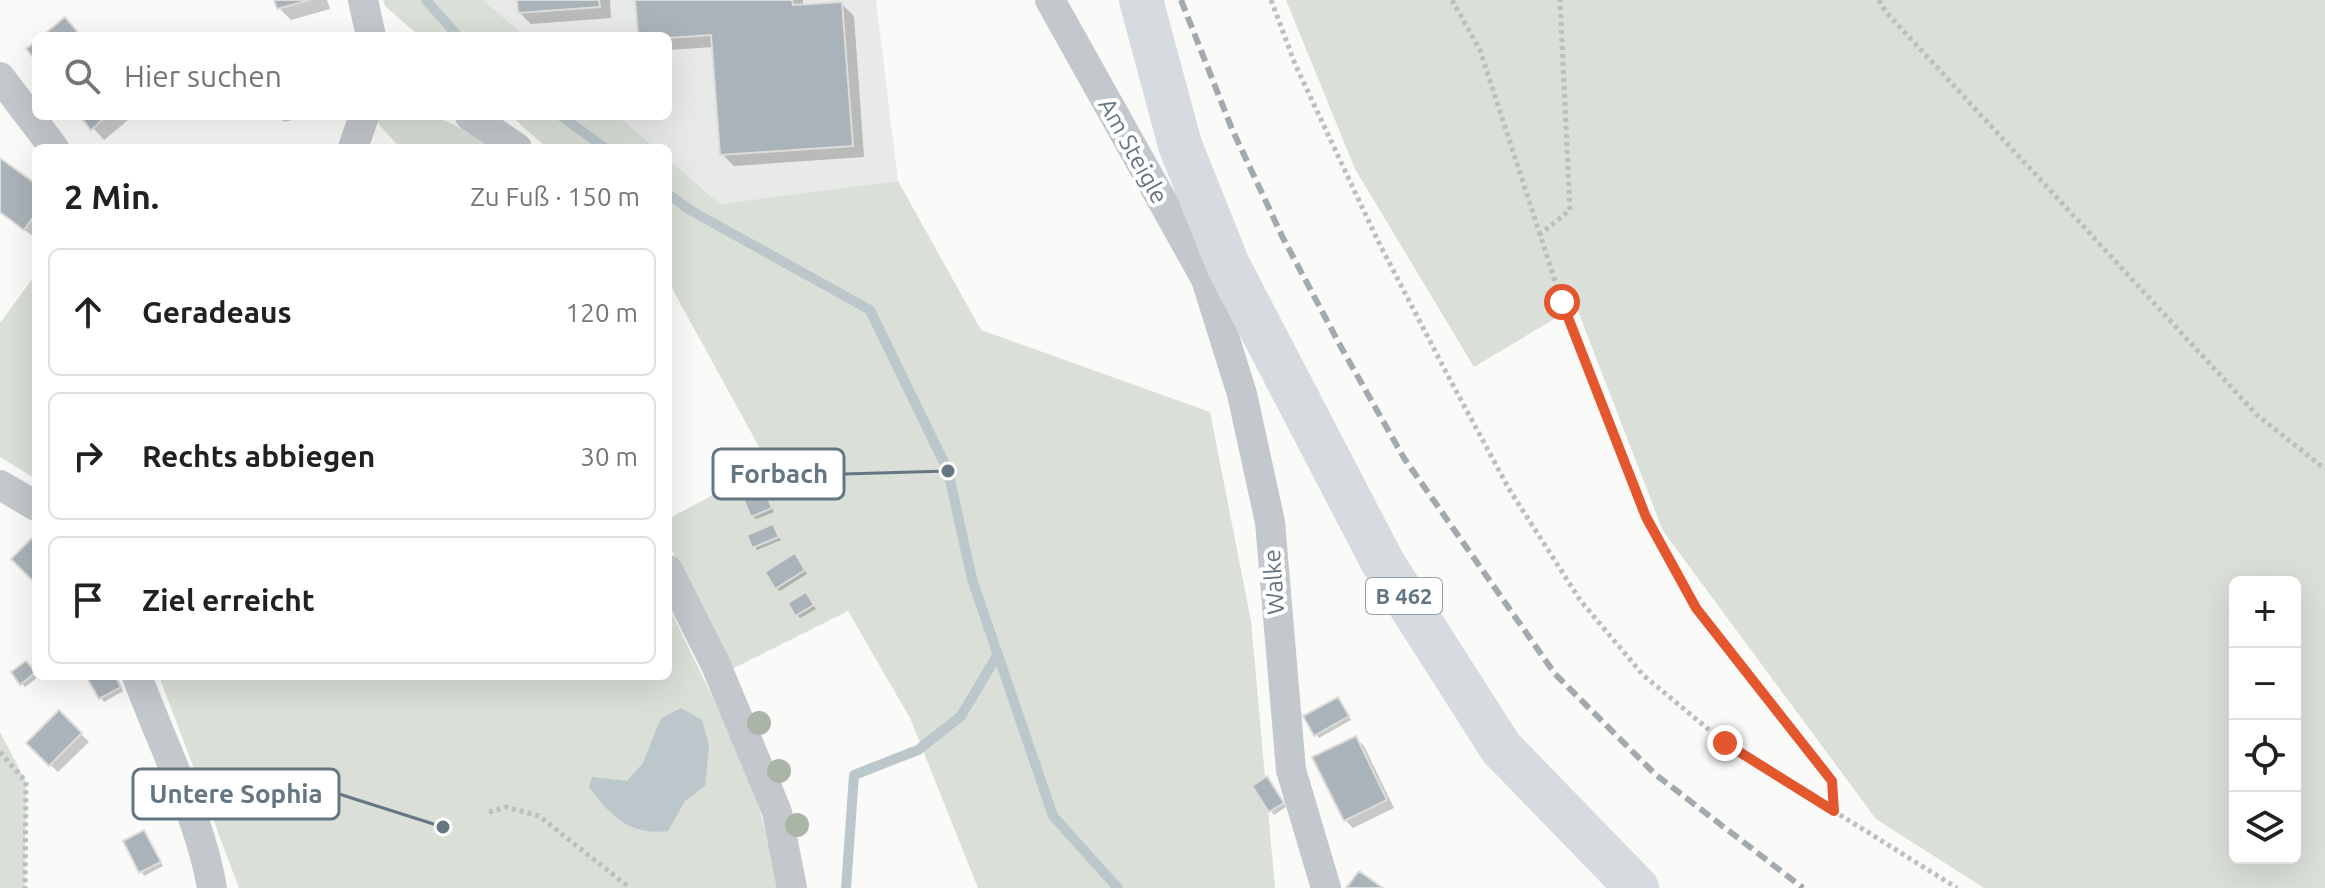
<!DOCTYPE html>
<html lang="de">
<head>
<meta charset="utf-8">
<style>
  :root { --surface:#fff; --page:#f2f2f2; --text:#202124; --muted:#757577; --line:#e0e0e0 }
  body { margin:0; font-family:Ubuntu,sans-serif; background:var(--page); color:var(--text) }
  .controls { position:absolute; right:24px; bottom:24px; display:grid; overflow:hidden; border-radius:12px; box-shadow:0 8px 32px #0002 }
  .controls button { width:72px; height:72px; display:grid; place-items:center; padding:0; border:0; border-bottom:2px solid var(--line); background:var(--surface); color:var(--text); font:40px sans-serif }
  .stop { position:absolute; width:24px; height:24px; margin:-18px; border:6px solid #e4572e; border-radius:50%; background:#fff }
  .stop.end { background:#e4572e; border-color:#fff; box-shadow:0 2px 8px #0008 }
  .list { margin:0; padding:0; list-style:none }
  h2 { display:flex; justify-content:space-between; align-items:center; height:104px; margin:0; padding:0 32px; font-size:34px }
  h2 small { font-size:26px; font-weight:400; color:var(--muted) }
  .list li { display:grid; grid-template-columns:52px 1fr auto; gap:24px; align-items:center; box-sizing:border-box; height:128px; margin:0 16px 16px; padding:0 16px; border:2px solid var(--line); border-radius:12px }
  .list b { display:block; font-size:30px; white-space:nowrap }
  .list em { font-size:26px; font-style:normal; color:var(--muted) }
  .icon { flex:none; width:44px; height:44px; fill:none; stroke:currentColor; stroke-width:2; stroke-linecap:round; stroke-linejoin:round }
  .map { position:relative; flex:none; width:2325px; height:888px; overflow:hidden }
  .search { position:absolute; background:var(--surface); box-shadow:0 8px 32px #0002; left:32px; top:32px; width:640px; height:88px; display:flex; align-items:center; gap:20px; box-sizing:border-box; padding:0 28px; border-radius:12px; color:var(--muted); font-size:30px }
  .panel { position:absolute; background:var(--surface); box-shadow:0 8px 32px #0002; left:32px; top:144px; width:640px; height:536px; border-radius:12px }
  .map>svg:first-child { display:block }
  .built { fill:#e8e9e9 }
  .green { fill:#dadfd7; fill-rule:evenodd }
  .water { fill:#bbc7cb }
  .shadow { fill:#0003 }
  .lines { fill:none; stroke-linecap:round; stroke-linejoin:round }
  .stream { stroke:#bbc7cb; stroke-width:10 }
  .building { fill:#aab3b9; stroke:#dcdcda; stroke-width:2 }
  .path { stroke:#bbbfc2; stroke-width:5; stroke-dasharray:4 4; stroke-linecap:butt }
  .minor { stroke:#c3c8cc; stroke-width:30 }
  .primary { stroke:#d6dbdf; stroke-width:44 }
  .rail { stroke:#a2aab0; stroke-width:6; stroke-dasharray:12 6; stroke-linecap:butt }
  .tree { fill:#aab4a7 }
  .route { stroke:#e4572e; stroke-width:10 }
  .labels { text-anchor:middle; stroke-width:8; stroke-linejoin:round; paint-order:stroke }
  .shield { fill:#fff; stroke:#939fa8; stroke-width:2 }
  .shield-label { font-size:22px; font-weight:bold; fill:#657683 }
  .street-label { font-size:24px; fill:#657683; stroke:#fff }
  .leader { fill:none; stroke:#657683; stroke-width:3 }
  .callout-dot { fill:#657683; stroke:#fff; stroke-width:3 }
  .callout { fill:#fff; stroke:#657683; stroke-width:3 }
  .callout-label { font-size:26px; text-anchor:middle; font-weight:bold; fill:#657683 }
</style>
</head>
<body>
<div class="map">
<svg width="2325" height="888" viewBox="0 0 2325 888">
  <rect width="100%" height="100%" fill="#fafaf8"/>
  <path class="built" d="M483,0H876L898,181L720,204L668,159V148H655L618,116H668V36H525Z"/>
  <path class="green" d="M383,0H483L525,36H419L385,6Z
    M1286,0H2325V888H1984L1876,819L1663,531L1576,306L1474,367L1355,169ZM2235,582H2295V858H2235Z
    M380,116C436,116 443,113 489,148H400L377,122Z
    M511,116H618L655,148H547Z
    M668,159L720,204L898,181L981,330L1210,412L1251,621L1275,888H978L910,718L848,611L732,669L668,543V519L769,465L668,281Z
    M36,274V479L0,457V323Z
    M668,605L715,702L759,808L781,888H239L159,676H668Z
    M0,732L26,782L25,888H0Z"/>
  <path class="water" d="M681,708L702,720L709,746L705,786L685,801L668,831C629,836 610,815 589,787L592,777L627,781L643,763L661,718Z"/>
  <path class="shadow" d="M277,0H327L330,9L291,20L279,8Z
    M519,0H610L611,18L531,24L519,12Z
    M637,0H803V7L842,4L854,16L864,157L734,166L722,154L714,47L668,50V36H640Z
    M82,116H133L104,140Z
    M279,116H305V117L284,122Z
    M0,161L36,186V231L33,236L0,213Z
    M763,491L774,512L756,519L753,516Z
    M772,526L781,540L757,550L754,546Z
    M798,559L807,574L780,591L776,588Z
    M809,598L816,609L800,618L797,615Z
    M26,663L38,677L25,687L14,673Z
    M88,676H115L123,691L104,702Z
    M1341,703L1351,720L1319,738L1316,734Z
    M59,712L89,742L58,772L28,743Z
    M1356,738L1364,746L1394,808L1353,828L1345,820Z
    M1270,782L1286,807L1274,815L1254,787Z
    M144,832L163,866L144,876L126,842Z"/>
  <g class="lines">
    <path class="stream" d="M426,0L458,36
      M561,116L605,148
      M668,194L690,210L870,310L948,471L972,579L1053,816L1118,888
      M846,888L854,775L918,750L961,716L998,654"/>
  </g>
  <path class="building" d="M274,0H310L277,9Z
    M517,0H599L600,7L518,13Z
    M635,0H792L793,5L842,2L853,146L720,155L711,35L668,38V36H638Z
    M65,17L81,36H42Z
    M36,41V61L26,49Z
    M80,116H107L91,130Z
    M0,158L36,184V213L24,230L0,212Z
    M764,489L772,508L751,517L743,498Z
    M773,524L779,537L752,548L747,535Z
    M36,534V584L11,559Z
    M795,553L805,570L775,589L765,572Z
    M806,592L814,605L795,616L788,603Z
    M26,661L36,672L20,685L11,672Z
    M86,676H115L121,687L99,699Z
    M1338,697L1349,716L1314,736L1303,716Z
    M59,710L82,733L49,766L26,743Z
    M1356,736L1387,800L1344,821L1312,757Z
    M1267,776L1284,803L1269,812L1252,786Z
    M144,830L161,862L139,873L123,841Z
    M1359,871L1383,888H1346Z"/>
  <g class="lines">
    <path class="path" d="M1271,0L1295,64L1377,239L1447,374L1509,489L1580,600L1643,675L1725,743L1957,888
      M1452,0L1480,50L1562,302L1646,517L1696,608L1832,781L1834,810
      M1879,0L1886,12L2257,415L2325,469
      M1539,235L1570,210L1560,0
      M0,752L26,782L25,888
      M489,812L506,807L539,816L630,888"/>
    <path class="minor" d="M363,0L371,36
      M1050,0L1206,279L1242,394L1270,522L1291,770L1326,888
      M0,77L54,148
      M470,116L517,148
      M353,148L364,116
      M0,485L36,506
      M668,570L715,663L777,812L792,888
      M137,676C161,742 201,820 212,888"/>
    <path class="primary" d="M1141,0L1180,145L1228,265L1383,563L1501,748L1637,888"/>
    <path class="rail" d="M1181,0L1232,129L1282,236L1341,347L1404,458L1555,674L1655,774L1803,888"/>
  </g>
  <g class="tree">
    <circle cx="759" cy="723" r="12"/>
    <circle cx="779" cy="771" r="12"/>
    <circle cx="797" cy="825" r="12"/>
  </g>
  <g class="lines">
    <path class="route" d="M1562,302L1646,517L1696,608L1832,781L1834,811L1725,743"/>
  </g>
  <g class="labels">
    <rect class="shield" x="1366" y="578" width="76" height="36" rx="6"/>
    <g class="shield-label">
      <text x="1404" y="604">B 462</text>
    </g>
    <g class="street-label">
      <text transform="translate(1133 151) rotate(61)" y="8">Am Steigle</text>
      <text transform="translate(1274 582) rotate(-94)" y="8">Walke</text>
    </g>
  </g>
  <path class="leader" d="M948 471L844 474M443 827L339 794"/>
  <g class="callout-dot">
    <circle cx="948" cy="471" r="8"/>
    <circle cx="443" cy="827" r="8"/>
  </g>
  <g class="callout">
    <rect x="713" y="449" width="131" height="50" rx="8"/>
    <rect x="133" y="769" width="206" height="50" rx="8"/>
  </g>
  <g class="callout-label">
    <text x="779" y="483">Forbach</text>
    <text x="236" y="803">Untere Sophia</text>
  </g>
</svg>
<div class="controls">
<button>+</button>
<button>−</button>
<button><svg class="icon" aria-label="locate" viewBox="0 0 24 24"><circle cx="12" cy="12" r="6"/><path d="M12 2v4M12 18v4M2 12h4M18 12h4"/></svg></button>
<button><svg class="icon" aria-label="layers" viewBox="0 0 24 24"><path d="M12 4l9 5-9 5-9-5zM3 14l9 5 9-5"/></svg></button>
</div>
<div class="stop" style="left:1562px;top:302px"></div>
<div class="stop end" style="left:1725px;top:743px"></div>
<div class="search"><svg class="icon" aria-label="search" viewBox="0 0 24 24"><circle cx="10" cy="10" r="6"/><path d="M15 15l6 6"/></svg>Hier suchen</div>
<section class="panel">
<h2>2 Min.<small>Zu Fuß · 150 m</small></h2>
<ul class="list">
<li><svg class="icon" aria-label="ahead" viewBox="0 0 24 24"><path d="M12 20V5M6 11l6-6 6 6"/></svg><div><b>Geradeaus</b></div><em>120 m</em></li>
<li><svg class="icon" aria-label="right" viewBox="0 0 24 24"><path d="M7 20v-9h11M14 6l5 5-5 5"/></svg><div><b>Rechts abbiegen</b></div><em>30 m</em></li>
<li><svg class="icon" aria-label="arrive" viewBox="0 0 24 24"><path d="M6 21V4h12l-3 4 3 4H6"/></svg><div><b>Ziel erreicht</b></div></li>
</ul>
</section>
</div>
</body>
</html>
